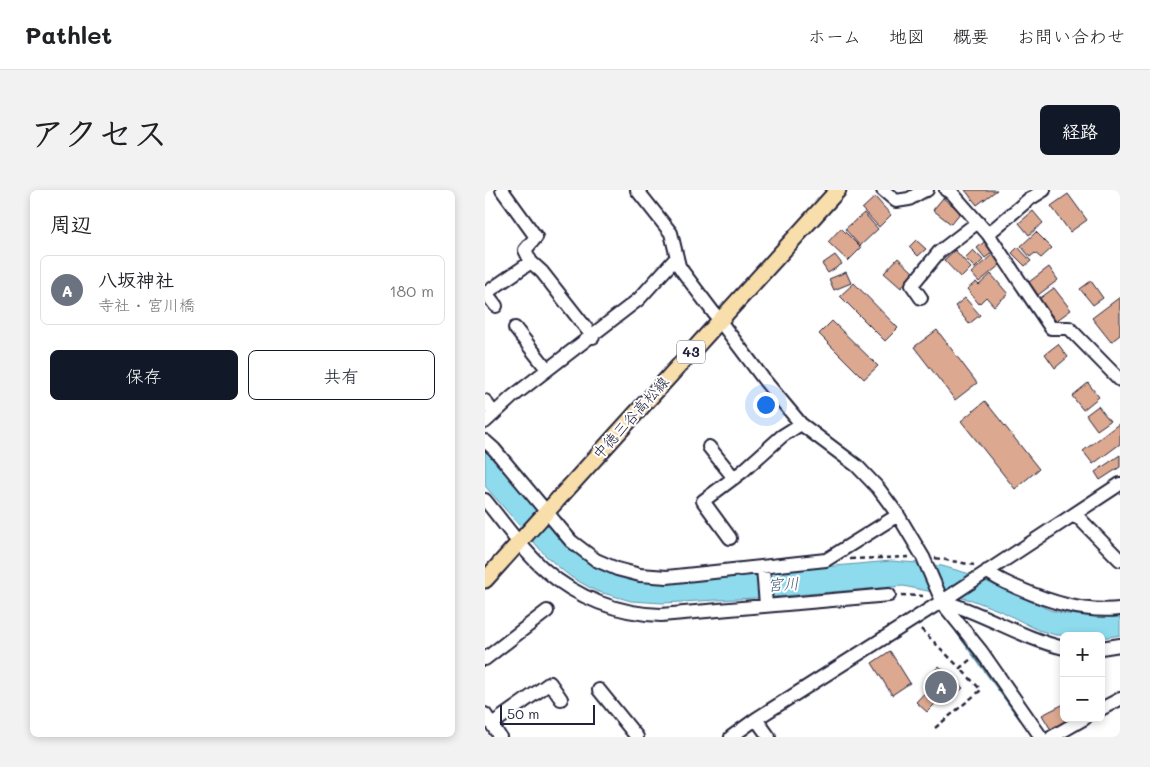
<!DOCTYPE html>
<html lang="ja">
<head>
<meta charset="utf-8">
<style>
  :root { --surface:#fff; --page:#f2f2f2; --text:#202124; --muted:#757577; --line:#e0e0e0; --accent:#111827 }
  body { margin:0; font-family:Mali,"Klee One",sans-serif; background:var(--page); color:var(--text) }
  .controls { position:absolute; right:15px; bottom:15px; display:grid; overflow:hidden; border-radius:8px; box-shadow:0 2px 8px #0003 }
  .controls button { width:45px; height:45px; display:grid; place-items:center; padding:0; border:0; border-bottom:1px solid var(--line); background:var(--surface); color:var(--text); font:25px sans-serif }
  .scale { position:absolute; left:15px; bottom:12px; width:95px; box-sizing:border-box; padding-left:5px; border:2px solid #22223b; border-top:0; font-size:14px; line-height:18px; white-space:nowrap; color:#22223b; -webkit-text-stroke:4px #fff; paint-order:stroke }
  .you { position:absolute; left:280px; top:214px; width:18px; height:18px; margin:-12px; border:4px solid #fff; border-radius:50%; background:#1a73e8; box-shadow:0 0 0 8px #1a73e833 }
  .badge { display:grid; place-items:center; width:32px; height:32px; border-radius:50%; background:var(--accent); color:#fff; font-size:16px; font-weight:700 }
  .pin { position:absolute; translate:-50% -50%; border:2px solid #fff; box-shadow:0 1px 5px #0006 }
  .list { margin:0; padding:0; list-style:none }
  h2 { display:flex; justify-content:space-between; align-items:center; height:65px; margin:0; padding:0 20px; font-size:21px }
  h2 small { font-size:16px; font-weight:400; color:var(--muted) }
  .list li { display:grid; grid-template-columns:32px 1fr auto; gap:15px; align-items:center; box-sizing:border-box; height:70px; margin:0 10px 10px; padding:0 10px; border:1px solid var(--line); border-radius:8px }
  .list b { display:block; font-size:19px; white-space:nowrap }
  .list p { margin:0; font-size:16px; white-space:nowrap; color:var(--muted) }
  .list em { font-size:16px; font-style:normal; color:var(--muted) }
  .actions { display:flex; gap:10px; padding:15px 20px }
  .actions a { flex:1; padding:11px 0; border:1px solid var(--accent); border-radius:8px; text-align:center; font-size:18px; color:var(--accent) }
  .actions .main { background:var(--accent); color:#fff }
  .map { position:relative; flex:none; width:635px; height:547px; overflow:hidden; border-radius:8px }
  header { display:flex; align-items:center; gap:30px; box-sizing:border-box; height:70px; padding:0 25px; background:var(--surface); border-bottom:1px solid var(--line) }
  header strong { font-size:24px }
  nav { display:flex; gap:28px; margin-inline-start:auto; font-size:18px }
  .intro { display:flex; align-items:center; justify-content:space-between; box-sizing:border-box; height:120px; padding:0 30px }
  h1 { margin:0; font-size:35px }
  .button { padding:12px 22px; border-radius:8px; background:var(--accent); color:#fff; font-size:18px; font-weight:700 }
  main { display:flex; gap:30px; padding:0 30px }
  aside { flex:1; background:var(--surface); border-radius:8px; box-shadow:0 2px 8px #0003 }
  .map>svg:first-child { display:block }
  .water { fill:#8edbee; stroke:#6391a6 }
  .lines { fill:none; stroke-linecap:round; stroke-linejoin:round }
  .stream { stroke:#6391a6; stroke-width:4 }
  .building { fill:#dca890; stroke:#22223b }
  .minor-casing { stroke:#22223b; stroke-width:16 }
  .major-casing { stroke:#22223b; stroke-width:19 }
  .path { stroke:#22223b; stroke-width:2.5; stroke-dasharray:5 4; stroke-linecap:butt }
  .minor { stroke:#fff; stroke-width:12 }
  .major { stroke:#f8deab; stroke-width:15 }
  .labels { text-anchor:middle; stroke-width:4; stroke-linejoin:round; paint-order:stroke }
  .shield { fill:#fff; stroke:#646476; stroke-width:1 }
  .shield-label { font-size:14px; font-weight:bold; fill:#22223b }
  .street-label { font-size:15px; fill:#22223b; stroke:#fff }
  .water-label { font-size:16px; font-style:italic; fill:#425a71; stroke:#fff }
</style>
</head>
<body>
<header>
<strong>Pathlet</strong>
<nav><a>ホーム</a><a>地図</a><a>概要</a><a>お問い合わせ</a></nav>
</header>
<div class="intro"><h1>アクセス</h1><a class="button">経路</a></div>
<main>
<aside>
<h2>周辺<small></small></h2>
<ul class="list">
<li><span class="badge" style="background:#6b7280">A</span><div><b>八坂神社</b><p>寺社 · 宮川橋</p></div><em>180 m</em></li>
</ul>
<div class="actions"><a class="main">保存</a><a>共有</a></div>
</aside>
<div class="map">
<svg width="635" height="547" viewBox="0 0 635 547">
  <rect width="100%" height="100%" fill="#fff"/>
  <filter id="ink" filterUnits="userSpaceOnUse"><feTurbulence type="fractalNoise" baseFrequency=".02" numOctaves="2"/><feDisplacementMap in="SourceGraphic" scale="10" xChannelSelector="R" yChannelSelector="G"/><feConvolveMatrix kernelMatrix="1 2 1 2 8 2 1 2 1" color-interpolation-filters="sRGB"/></filter>
  <g filter="url(#ink)">
    <path class="water" d="M0,259L88,360L101,371L128,384L272,383L406,371L433,373L457,376L485,384L565,420L582,424L606,426L635,425V445L616,448V446L571,445L553,440L518,422L487,410L418,396L287,407L178,413L146,411L111,401L86,387L76,379L61,366L0,296Z"/>
    <g class="lines">
      <path class="stream" d="M472,441L536,529"/>
    </g>
    <path class="building" d="M480,0H512L492,15Z
      M583,4L602,30L585,42L566,16Z
      M390,7L406,25L394,37L377,19Z
      M458,8L476,22L466,34L448,20Z
      M548,21L558,33L544,45L534,33Z
      M379,23L393,39L375,56L360,39Z
      M356,38L376,58L363,71L343,52Z
      M551,42L567,58L556,68L550,63L545,67L536,56Z
      M431,50L441,59L433,66L424,57Z
      M499,52L508,62L500,68L492,58Z
      M533,57L546,71L540,76L527,63Z
      M470,60L486,78L476,88L459,70Z
      M488,60L498,70L490,78L480,68Z
      M508,64L516,74L494,92L486,83Z
      M350,65L357,74L343,83L337,74Z
      M413,68L429,83L416,98L399,83Z
      M564,77L573,90L553,105L544,92Z
      M361,82L366,93L349,100L344,89Z
      M506,84L523,104L509,116L501,107L494,114L482,99L491,92L494,95Z
      M606,91L618,108L608,115L595,99Z
      M369,93L413,138L400,151L355,106Z
      M569,98L586,120L571,131L554,109Z
      M635,107V145L626,152L607,128Z
      M480,108L495,125L484,134L470,116Z
      M347,131L393,176L379,189L334,144Z
      M452,140L492,193L470,210L429,157Z
      M573,154L583,167L570,178L560,164Z
      M603,193L614,207L598,220L587,206Z
      M500,211L554,279L530,299L476,231Z
      M613,216L625,231L612,240L601,225Z
      M635,233V254L608,274L598,261Z
      M635,265V277L615,290L610,282Z
      M405,461L425,493L407,505L387,473Z
      M454,476L478,498L463,513L457,507L442,522L431,512L446,496L440,490Z
      M579,514V528H588L566,540L557,525Z"/>
    <g class="lines">
      <defs>
        <path id="minor" d="M17,0L51,47L40,60L46,72L57,82L108,147
          M152,0L186,43L194,76L198,82L280,191L316,234L372,276L393,298L413,325L438,367L454,404L462,419L496,461L556,547
          M398,0L411,11L424,9L438,1L442,0
          M461,0L467,3L503,44L566,138H584L635,190
          M503,44L543,10L559,0
          M436,108L427,95L454,62L493,32
          M11,116L1,103L46,72
          M30,138L62,179
          M0,211L9,224
          M0,232L27,207L154,109L192,67
          M0,251L9,259L86,351L111,370L132,379L155,385L182,387L341,370L413,325
          M224,257L249,288
          M0,310C19,333 37,360 60,380C92,408 134,424 176,425L404,405
          M590,324L635,370
          M245,348L218,311L258,281L297,246L316,234
          M278,378L281,415
          M502,381C511,389 522,393 533,398C565,412 599,423 635,419
          M457,411C499,423 536,448 579,458
          M616,458L635,455
          M0,469L62,421
          M114,500L152,547
          M616,519L635,509
          M0,524L15,547
          M271,529L284,547
          M7,534L65,493L76,509
          M246,547L271,529L462,408L635,294
          M567,547L600,528"/>
        <path id="major" d="M0,390L353,0"/>
      </defs>
      <use href="#minor" class="minor-casing"/>
      <use href="#major" class="major-casing"/>
      <path class="path" d="M450,368L489,375
        M365,369L425,367
        M416,405L438,406
        M436,439L475,478L486,469
        M450,538L496,500L475,478"/>
      <use href="#minor" class="minor"/>
      <use href="#major" class="major"/>
    </g>
  </g>
  <g class="labels">
    <rect class="shield" x="192" y="150.5" width="28" height="23" rx="4"/>
    <g class="shield-label">
      <text x="206" y="167">43</text>
    </g>
    <g class="street-label">
      <text transform="translate(146 228) rotate(-48)" y="5">中徳三谷高松線</text>
    </g>
    <g class="water-label">
      <text transform="translate(298 394) rotate(-4)" y="6">宮川</text>
    </g>
  </g>
</svg>
<div class="controls">
<button>+</button>
<button>−</button>
</div>
<div class="scale">50 m</div>
<div class="you"></div>
<div class="pin badge" style="left:456px;top:497px;background:#6b7280">A</div>
</div>
</main>
</body>
</html>
